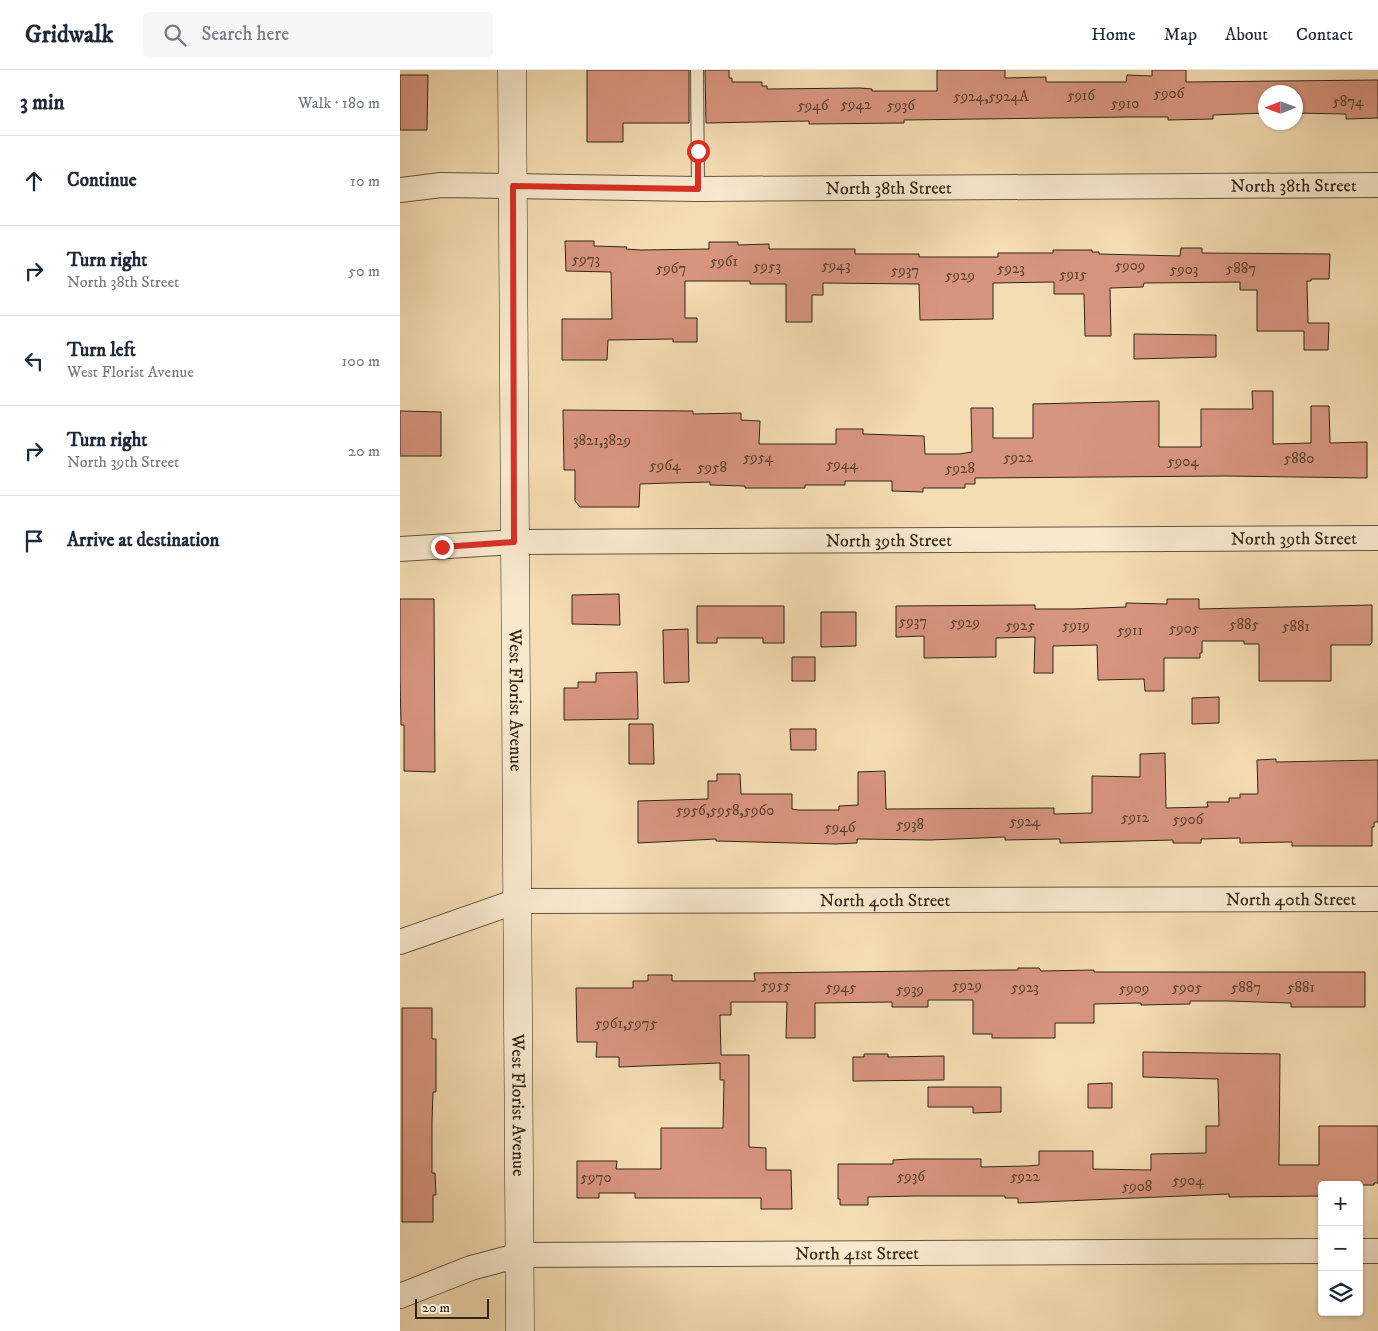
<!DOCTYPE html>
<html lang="en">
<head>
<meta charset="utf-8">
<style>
  :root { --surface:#fff; --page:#f6f6f7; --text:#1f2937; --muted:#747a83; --line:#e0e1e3 }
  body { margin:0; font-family:"IM FELL DW Pica",serif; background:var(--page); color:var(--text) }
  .controls { position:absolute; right:15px; bottom:15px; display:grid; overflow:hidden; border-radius:5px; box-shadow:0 1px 4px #0004 }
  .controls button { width:45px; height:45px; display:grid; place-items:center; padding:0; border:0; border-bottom:1px solid var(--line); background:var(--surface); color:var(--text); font:25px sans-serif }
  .compass { position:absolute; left:858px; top:15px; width:45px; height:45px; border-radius:50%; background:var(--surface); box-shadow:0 1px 4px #0004; rotate:269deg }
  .scale { position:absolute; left:15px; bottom:12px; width:74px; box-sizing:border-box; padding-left:5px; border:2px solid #2f261a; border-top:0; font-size:14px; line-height:18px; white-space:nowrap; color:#2f261a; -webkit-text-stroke:4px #f8e9ce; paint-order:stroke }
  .stop { position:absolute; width:15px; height:15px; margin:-11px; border:4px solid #d93025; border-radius:50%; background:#fff }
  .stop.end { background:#d93025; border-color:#fff; box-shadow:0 1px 5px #0008 }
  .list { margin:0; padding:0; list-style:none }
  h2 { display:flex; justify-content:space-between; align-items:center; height:65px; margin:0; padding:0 20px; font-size:21px }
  h2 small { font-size:16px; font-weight:400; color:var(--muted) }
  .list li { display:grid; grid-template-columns:32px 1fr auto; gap:15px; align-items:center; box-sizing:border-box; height:90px; padding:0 20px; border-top:1px solid var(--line) }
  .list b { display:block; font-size:19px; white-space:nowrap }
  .list p { margin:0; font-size:16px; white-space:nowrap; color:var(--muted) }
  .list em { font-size:16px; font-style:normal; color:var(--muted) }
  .icon { flex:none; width:28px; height:28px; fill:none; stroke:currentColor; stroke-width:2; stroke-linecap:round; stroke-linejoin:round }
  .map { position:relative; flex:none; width:978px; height:1261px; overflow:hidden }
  header { display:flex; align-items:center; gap:30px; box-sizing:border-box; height:70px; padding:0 25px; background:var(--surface); border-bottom:1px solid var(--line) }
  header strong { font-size:24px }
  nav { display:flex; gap:28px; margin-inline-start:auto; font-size:18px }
  .search { width:350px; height:45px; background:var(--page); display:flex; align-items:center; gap:12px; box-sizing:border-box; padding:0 18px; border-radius:5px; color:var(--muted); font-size:19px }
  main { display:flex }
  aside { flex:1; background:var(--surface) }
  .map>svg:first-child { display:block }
  .building { fill:#d8957e; stroke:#2f261a }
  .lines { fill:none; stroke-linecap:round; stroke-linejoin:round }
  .lane-casing { stroke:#605440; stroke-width:14 }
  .street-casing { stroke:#605440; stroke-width:26 }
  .secondary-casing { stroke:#2f261a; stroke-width:29 }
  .lane { stroke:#f8e9ce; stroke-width:12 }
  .street { stroke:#f8e9ce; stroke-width:24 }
  .secondary { stroke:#f8e9ce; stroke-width:28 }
  .route { stroke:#d93025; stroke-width:6 }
  .labels { text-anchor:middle; stroke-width:4; stroke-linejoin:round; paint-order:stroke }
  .number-label { font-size:15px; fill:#594233 }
  .street-label { font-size:18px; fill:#2f261a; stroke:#f8e9ce }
</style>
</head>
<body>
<header>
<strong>Gridwalk</strong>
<div class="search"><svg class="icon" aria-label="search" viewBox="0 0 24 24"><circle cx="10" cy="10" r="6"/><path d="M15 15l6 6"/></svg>Search here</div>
<nav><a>Home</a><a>Map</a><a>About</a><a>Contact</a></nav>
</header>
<main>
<aside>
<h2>3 min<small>Walk · 180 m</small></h2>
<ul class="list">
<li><svg class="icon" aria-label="ahead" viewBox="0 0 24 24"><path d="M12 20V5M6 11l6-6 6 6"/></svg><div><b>Continue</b></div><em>10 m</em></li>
<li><svg class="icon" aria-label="right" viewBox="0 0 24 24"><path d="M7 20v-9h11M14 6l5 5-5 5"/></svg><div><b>Turn right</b><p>North 38th Street</p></div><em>50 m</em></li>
<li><svg class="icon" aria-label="left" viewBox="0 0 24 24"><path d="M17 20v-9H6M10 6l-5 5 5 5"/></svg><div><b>Turn left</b><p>West Florist Avenue</p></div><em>100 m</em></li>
<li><svg class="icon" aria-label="right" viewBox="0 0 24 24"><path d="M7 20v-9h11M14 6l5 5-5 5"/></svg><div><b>Turn right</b><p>North 39th Street</p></div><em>20 m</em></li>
<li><svg class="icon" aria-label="arrive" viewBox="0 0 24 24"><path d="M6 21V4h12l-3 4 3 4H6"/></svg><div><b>Arrive at destination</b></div></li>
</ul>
</aside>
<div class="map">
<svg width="978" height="1261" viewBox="0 0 978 1261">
  <rect width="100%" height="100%" fill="#f5ddb3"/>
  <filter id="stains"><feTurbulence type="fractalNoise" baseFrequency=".004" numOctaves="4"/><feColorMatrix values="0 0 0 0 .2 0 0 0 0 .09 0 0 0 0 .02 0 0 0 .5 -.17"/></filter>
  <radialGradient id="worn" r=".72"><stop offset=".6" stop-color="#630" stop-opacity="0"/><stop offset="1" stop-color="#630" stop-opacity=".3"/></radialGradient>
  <path class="building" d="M187,0H289V53H223V72H187Z
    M305,0H329V8H332V12H362V16H367V19L460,18L472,19V21H537V0H605V8L646,7V12H726L727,5L752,6V0H786V12L978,10V48L946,49V44L896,43V22H866V43L813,45V49L768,50V47H729L504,50V53L409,54V51L306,53Z
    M0,5H28L27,60H0Z
    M165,171H194V176L227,177L226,179L241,180L309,179V172H338V175L369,174V179H455V184H519V187H598V183H653V180H692V182H699V184L780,186L781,178H802V183L930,184L929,209H911V211H907L908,253H929L928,280H904V261H857V220H840V212L744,213L743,217L710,218L711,266H685L684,224H654V212L593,213V249L520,250L519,214L423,213V225H412V252H386V214H350V211H285V248H297V272H273V269L208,270L207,290H162V249H212L211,202L166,201Z
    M734,264L816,265V287L734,289Z
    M852,321H873V374L911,373V336H929L930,373L967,372V408L826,406L575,408V414H565V418H523V422L492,421V411H445V415H405V418H345V416L310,415V412L268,413L240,414L239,437H180L175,431V400H164L163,340L293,341V344L341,343V350L360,351L359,374H436V359H463V364L524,366L525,384H559L572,382L571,338H593V368H633V334L759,331V377H801V339H853Z
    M0,341L41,342V386H0Z
    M219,524L220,555L172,554V525Z
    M0,529H34L35,702L4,701V655H1L0,607Z
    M767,529H799V539L972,535V572L970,575H931V611H859V574H844V571H802V583H800V588H764V621H745L744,609L698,610L697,575L653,576V603H634L635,567L596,568V587L524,588V566L496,567V536L635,535V539H673L726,537V533L767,534Z
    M297,536H384V573H363V568H317V573H297Z
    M421,542H456V576L421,577Z
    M288,559L289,612L264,613L263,560Z
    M392,587H415V611H392Z
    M237,602L238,649L164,650V618H178V612H196V603Z
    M819,627V653L792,654V628Z
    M229,654H253L254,694H229Z
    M390,659H416V680H391Z
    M765,683L766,738L808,737L807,732H829V728H840V724H858L857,690L876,689V692L978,690V752H974V757H972V776H892V772L840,773V768L801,769V773H773V770L660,773V769L605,770V767L530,770L457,769V773L436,774L316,771V769L238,773V731L308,729V711H317V704H340L341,724H392V739L399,740H439V736L458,735V702L485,701L486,739L654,738V744L692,743V706L740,707V684Z
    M618,898H639L641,901L694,900V902H965V937H891V933L828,931H790V934L741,935V933L694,934V953H655V968H592V964H573V930H528V937H492V932L415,933V968H386L387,932H331V945H320L321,985H349V1077L366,1078V1100H391L392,1139H361V1128H235V1123H199V1128H177V1091H217L216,1099H261V1058H323L324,1010H320V993L219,997V987H196L197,972H177L176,918H233V911H248V905H272V911H355L354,903L605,900H618Z
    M2,938H32V969H36V1022H33L32,1052V1103H35L36,1125H33V1152H2Z
    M743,982L880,984L879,1095H919V1056H978V1113H974V1115H922V1126L829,1127V1124L618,1133V1128H605V1126H515L468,1127V1135H440V1129H438V1094H493V1090L511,1089H581V1097L627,1096L639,1095V1081H693V1099L751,1100V1084L806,1083V1056H819L818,1009L743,1007Z
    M464,984H488V987L544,986V1010L453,1011V987H464Z
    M712,1013V1038H688V1014Z
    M528,1017H601V1042L573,1043V1037H528Z"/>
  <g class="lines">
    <defs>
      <path id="lane" d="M297,0L298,119"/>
      <g id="street">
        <path id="s1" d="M0,120L41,115L298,119L978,115"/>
        <path id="s2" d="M0,479L114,472L978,468"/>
        <path id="s3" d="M0,872L117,831L978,829"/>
        <path d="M959,1181H978"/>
        <path id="s4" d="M0,1226L71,1198L120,1185L922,1181"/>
      </g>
      <g id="secondary">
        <path id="s5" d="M112,0L120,1261"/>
      </g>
    </defs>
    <use href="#lane" class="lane-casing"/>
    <use href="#street" class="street-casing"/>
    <use href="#secondary" class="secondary-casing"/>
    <use href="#lane" class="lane"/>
    <use href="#street" class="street"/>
    <use href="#secondary" class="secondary"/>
  </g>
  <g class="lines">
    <path class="route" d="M42,477L114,472L113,116L298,119V81"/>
  </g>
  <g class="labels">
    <g class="number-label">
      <text x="769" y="28">5906</text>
      <text x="681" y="30">5916</text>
      <text x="591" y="31">5924,5924A</text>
      <text x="948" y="36">5874</text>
      <text x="725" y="38">5910</text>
      <text x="456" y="39">5942</text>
      <text x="413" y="40">5946</text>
      <text x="501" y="40">5936</text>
      <text x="186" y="194">5973</text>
      <text x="324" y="196">5961</text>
      <text x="436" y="200">5943</text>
      <text x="730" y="200">5909</text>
      <text x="367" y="201">5953</text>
      <text x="271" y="203">5967</text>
      <text x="611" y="203">5923</text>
      <text x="841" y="203">5887</text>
      <text x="784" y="204">5903</text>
      <text x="505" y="205">5937</text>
      <text x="673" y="209">5915</text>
      <text x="560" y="210">5929</text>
      <text x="202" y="375">3821,3829</text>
      <text x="358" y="392">5954</text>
      <text x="618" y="392">5922</text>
      <text x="899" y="393">5880</text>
      <text x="783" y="396">5904</text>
      <text x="442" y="399">5944</text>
      <text x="265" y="400">5964</text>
      <text x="312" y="402">5958</text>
      <text x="560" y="403">5928</text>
      <text x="513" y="556">5937</text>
      <text x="565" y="557">5929</text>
      <text x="844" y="559">5885</text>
      <text x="620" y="560">5925</text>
      <text x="676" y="560">5919</text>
      <text x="896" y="561">5881</text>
      <text x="784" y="563">5905</text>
      <text x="730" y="565">5911</text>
      <text x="325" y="745">5956,5958,5960</text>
      <text x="735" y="752">5912</text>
      <text x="788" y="754">5906</text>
      <text x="625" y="756">5924</text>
      <text x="510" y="759">5938</text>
      <text x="440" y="762">5946</text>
      <text x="376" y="920">5955</text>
      <text x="567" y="920">5929</text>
      <text x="441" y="922">5945</text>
      <text x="625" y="922">5923</text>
      <text x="787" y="922">5905</text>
      <text x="846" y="922">5887</text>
      <text x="901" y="922">5881</text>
      <text x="734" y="923">5909</text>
      <text x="510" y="924">5939</text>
      <text x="226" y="958">5961,5975</text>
      <text x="511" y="1111">5936</text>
      <text x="625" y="1111">5922</text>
      <text x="196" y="1112">5970</text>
      <text x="788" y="1115">5904</text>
      <text x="737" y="1121">5908</text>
    </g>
    <g class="street-label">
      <text dy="6" stroke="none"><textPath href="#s1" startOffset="894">North 38th Street</textPath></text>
      <text dy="6" stroke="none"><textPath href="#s1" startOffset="489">North 38th Street</textPath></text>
      <text dy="6" stroke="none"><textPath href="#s2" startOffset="894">North 39th Street</textPath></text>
      <text dy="6" stroke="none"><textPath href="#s2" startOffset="489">North 39th Street</textPath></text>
      <text dy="6" stroke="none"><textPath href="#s5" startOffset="630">West Florist Avenue</textPath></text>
      <text dy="6" stroke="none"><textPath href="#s3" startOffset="898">North 40th Street</textPath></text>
      <text dy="6" stroke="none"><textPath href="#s3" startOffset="492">North 40th Street</textPath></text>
      <text dy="6" stroke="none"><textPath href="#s5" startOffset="1035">West Florist Avenue</textPath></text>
      <text dy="6" stroke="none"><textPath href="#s4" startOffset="464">North 41st Street</textPath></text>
    </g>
  </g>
  <rect width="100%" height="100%" filter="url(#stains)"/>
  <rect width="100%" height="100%" fill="url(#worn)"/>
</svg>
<div class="controls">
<button>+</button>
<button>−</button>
<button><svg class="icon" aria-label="layers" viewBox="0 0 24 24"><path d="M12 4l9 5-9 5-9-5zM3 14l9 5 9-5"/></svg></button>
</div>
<svg class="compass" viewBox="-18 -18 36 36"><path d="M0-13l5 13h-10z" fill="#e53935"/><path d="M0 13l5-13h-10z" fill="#747a83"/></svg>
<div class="scale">20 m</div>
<div class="stop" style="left:298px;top:81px"></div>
<div class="stop end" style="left:42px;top:477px"></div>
</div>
</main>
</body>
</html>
